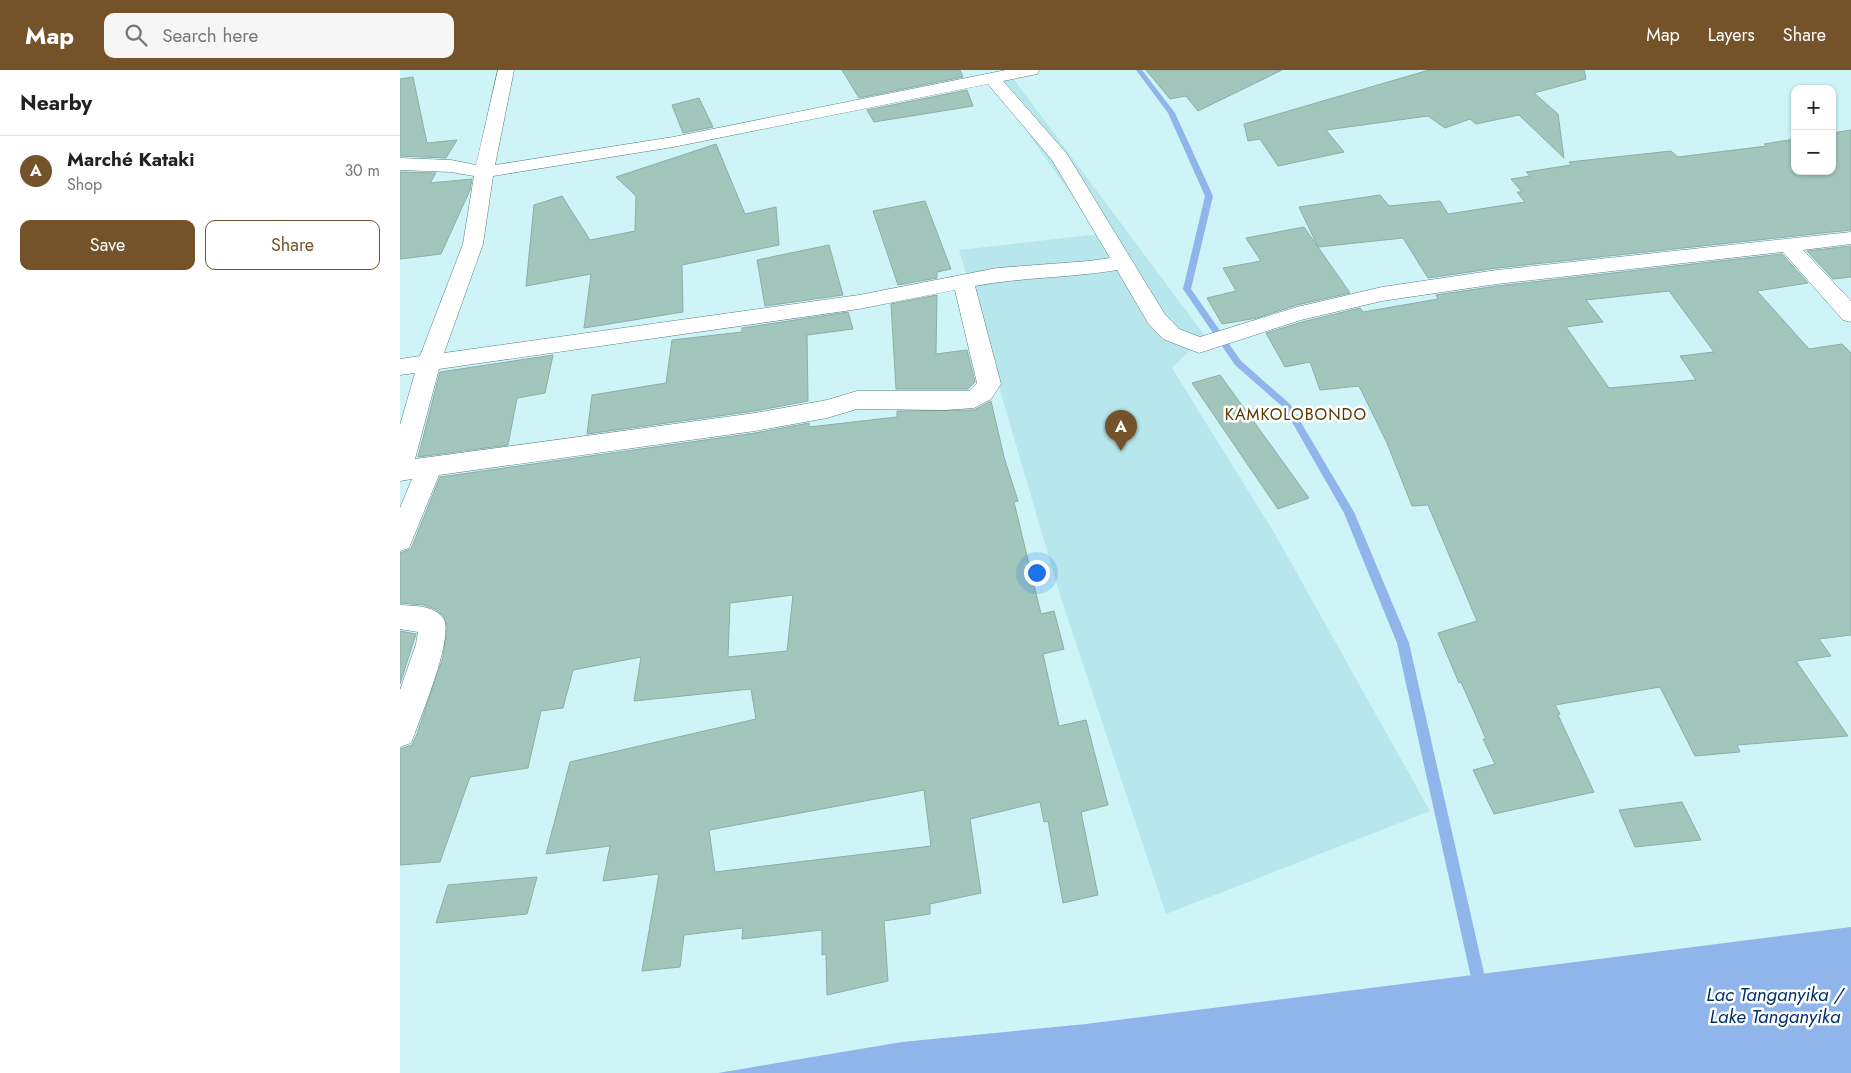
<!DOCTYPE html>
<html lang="en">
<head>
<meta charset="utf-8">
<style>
  :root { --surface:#fff; --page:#f6f6f6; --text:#222; --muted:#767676; --line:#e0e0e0; --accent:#74532a }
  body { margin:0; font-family:Jost,sans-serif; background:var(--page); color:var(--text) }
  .controls { position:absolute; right:15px; top:15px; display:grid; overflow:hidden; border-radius:10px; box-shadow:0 1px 4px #0004 }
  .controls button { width:45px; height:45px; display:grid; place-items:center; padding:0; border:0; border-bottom:1px solid var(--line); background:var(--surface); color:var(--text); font:25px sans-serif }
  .you { position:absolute; left:636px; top:502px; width:18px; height:18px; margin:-12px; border:4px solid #fff; border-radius:50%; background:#1a73e8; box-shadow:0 0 0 8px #1a73e833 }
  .badge { display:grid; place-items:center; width:32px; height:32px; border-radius:50%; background:var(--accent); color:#fff; font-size:16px; font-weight:700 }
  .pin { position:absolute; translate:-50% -41px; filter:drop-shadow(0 1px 2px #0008) }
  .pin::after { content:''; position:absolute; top:26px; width:18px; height:15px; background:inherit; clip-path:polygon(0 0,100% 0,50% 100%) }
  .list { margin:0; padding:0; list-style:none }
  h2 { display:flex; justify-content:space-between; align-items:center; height:65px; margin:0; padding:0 20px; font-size:21px }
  h2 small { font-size:16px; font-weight:400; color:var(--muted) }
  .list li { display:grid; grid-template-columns:32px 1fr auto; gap:15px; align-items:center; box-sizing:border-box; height:70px; padding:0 20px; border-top:1px solid var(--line) }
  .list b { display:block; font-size:19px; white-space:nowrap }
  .list p { margin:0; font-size:16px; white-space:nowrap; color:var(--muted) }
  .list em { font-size:16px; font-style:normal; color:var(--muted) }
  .actions { display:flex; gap:10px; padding:15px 20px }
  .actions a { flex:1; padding:11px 0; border:1px solid var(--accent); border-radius:10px; text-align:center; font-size:18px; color:var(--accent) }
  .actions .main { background:var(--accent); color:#fff }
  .icon { flex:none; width:28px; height:28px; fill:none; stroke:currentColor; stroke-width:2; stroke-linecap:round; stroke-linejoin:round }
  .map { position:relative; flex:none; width:1451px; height:1003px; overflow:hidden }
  header { display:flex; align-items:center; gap:30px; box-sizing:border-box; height:70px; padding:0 25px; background:var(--accent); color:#fff }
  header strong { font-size:24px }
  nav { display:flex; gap:28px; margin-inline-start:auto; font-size:18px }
  .search { width:350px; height:45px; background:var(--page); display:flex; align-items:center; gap:12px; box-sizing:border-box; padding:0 18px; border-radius:10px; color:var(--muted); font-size:19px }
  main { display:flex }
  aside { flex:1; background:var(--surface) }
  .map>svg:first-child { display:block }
  .built { fill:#b7e7ec }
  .water { fill:#8fb5ea }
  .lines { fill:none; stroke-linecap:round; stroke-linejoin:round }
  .stream { fill:#8fb5ea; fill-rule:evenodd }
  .building { fill:#a2c5bc; stroke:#8caea5; fill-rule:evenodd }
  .street-casing { stroke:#597c80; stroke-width:1 }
  .street { fill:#fff; fill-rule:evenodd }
  .labels { text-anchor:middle; stroke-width:5; stroke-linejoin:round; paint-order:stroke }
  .neighbourhood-label { font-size:16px; letter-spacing:1px; fill:#593700; stroke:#fff }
  .near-water-label { font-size:19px; font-style:italic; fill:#00306d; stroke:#fff }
</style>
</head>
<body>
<header>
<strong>Map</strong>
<div class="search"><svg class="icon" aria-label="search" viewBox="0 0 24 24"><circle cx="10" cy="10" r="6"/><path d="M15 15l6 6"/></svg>Search here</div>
<nav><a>Map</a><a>Layers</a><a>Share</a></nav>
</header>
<main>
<aside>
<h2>Nearby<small></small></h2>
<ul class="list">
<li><span class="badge">A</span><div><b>Marché Kataki</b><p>Shop</p></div><em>30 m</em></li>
</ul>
<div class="actions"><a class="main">Save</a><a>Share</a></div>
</aside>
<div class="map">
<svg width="1451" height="1003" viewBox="0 0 1451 1003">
  <rect width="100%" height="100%" fill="#cef4f8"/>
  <path class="built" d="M612,7L805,266L772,298L875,464L1030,741L766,844L660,525L559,180L699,164L592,12Z"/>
  <path class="water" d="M1451,857V1003H318L502,972L686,954Z"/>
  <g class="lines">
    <path class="stream" d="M736,0H742L775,43L813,126L791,219L841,291L890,334L954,442L1009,573L1084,903L1082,908L1077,910L1072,908L1070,903L997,573L944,443L884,338L835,295L783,219L805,126L768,43Z"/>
  </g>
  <path class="building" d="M442,0H560L563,7L459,28Z
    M746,0H882L798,41L786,26L770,29Z
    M1029,0H1184L1186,9L1134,23L1158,44L1164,88L1119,45L1076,54L1070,49L1045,58L1028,46L926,60L944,82L878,96L860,69L848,71L844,54Z
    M13,7L27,73L57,70L46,88L0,86V9Z
    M567,20L573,36L474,52L467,40Z
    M299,28L313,57L283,63L272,35Z
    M1451,60V160L1097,198L1028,208L1003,168L918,177L950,223L897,235L857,248L822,254L807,228L836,221L823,198L861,191L846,168L904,157L918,177L899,137L980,125L989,136L1040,131L1048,144L1125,132L1117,122H1122L1111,109L1130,106L1126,102L1171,95L1169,92L1271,81L1278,87L1367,76L1364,74L1395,69V101H1432V63Z
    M316,74L345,144L376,137L379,175L282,195L283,242L184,258L191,204L126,216L134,135L162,126L190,170L235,161L236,126L216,107Z
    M0,102L36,103L30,113L72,109L70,120L41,184L0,189Z
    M525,131L551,199L537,202V208L498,215L473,141Z
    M429,175L443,225L365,236L357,190Z
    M1451,176V207L1433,209L1407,181Z
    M1382,184L1408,213L1357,221L1409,279L1442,274L1451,283V565L1419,569L1431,586L1396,591L1448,666L1337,675L1340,682L1295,686L1260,617L1155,635L1160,644L1158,645L1194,722L1094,744L1073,700L1095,694L1083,669H1086L1061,612L1059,613L1038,563L1077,551L1028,435L1012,436L987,373L959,316L920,320L910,292L885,297L866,263L902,252L960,238L963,242L1038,229L1036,225L1097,216ZM1269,221L1314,282L1280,286L1296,310L1209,318L1166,257L1203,252L1186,230Z
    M537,225L536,284L567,280L575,312L568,319H496L491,234Z
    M448,242L453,259L407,265L408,331L355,341L187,364L192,325L266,313L272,270L342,262V258Z
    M153,285L145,323L117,328L108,375L18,387L40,302Z
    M820,305L909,428L878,439L792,313Z
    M591,331L604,387L618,431L614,432L641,544L654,541L664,579L643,584L659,656L686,650L708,735L681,742L698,825L663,833L648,751L644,752L640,732L570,749L581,823L530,834V844L484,851L488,911L427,925L426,884L422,885V860L342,869L343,858L284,865L280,897L242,901L259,804L203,811L210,776L146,784L170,692L356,649L351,619L234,631L241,587L173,600L163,638L141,641L128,698L70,707L40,792L0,795V679L12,675L17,664L43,587L47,557L44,547L35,539L24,535L0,533V483L11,479L40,407L355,363L409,353V357L497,347V341L574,340ZM393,525L387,581L328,587L330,533ZM524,720L531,776L315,802L309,760Z
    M0,561L16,564L0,614Z
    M1282,732L1301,770L1235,777L1219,740Z
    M137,807L127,844L36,853L48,815Z"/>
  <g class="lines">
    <defs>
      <path id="street" d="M98,0H114L95,95L273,67L606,0H639L637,4L603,11L667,84L764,243L779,259L800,267L897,237L982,217L1097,200L1451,162V174L1403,180L1451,231V252L1443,250L1383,182L1097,214L982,231L901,250L799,283L763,269L748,253L717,200C670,208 622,207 575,216L601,314L591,329L574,338L545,340L457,339L427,348L355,361L39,405L9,478L0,481V438L12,409L0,411V355L15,303L0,305V289L20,286L63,174L74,106L51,102L0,100V88L51,90L76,95ZM588,14L652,90L710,188L689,191L597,198L459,225L44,283L83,174L93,106L273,77ZM555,220L577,313L569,321H457L427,330L355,343L15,389L39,299L459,239Z
        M0,535C15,536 33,535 43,548C55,564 22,643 15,663L11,673L0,677V620L16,574L18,562L0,559Z"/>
    </defs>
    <use href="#street" class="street-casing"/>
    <use href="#street" class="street"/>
  </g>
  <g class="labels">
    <g class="neighbourhood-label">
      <text x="896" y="350">KAMKOLOBONDO</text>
    </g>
    <g class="near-water-label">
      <text x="1375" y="931">Lac Tanganyika /<tspan x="1375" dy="22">Lake Tanganyika</tspan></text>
    </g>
  </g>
</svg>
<div class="controls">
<button>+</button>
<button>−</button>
</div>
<div class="you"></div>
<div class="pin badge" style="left:721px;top:381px">A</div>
</div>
</main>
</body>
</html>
